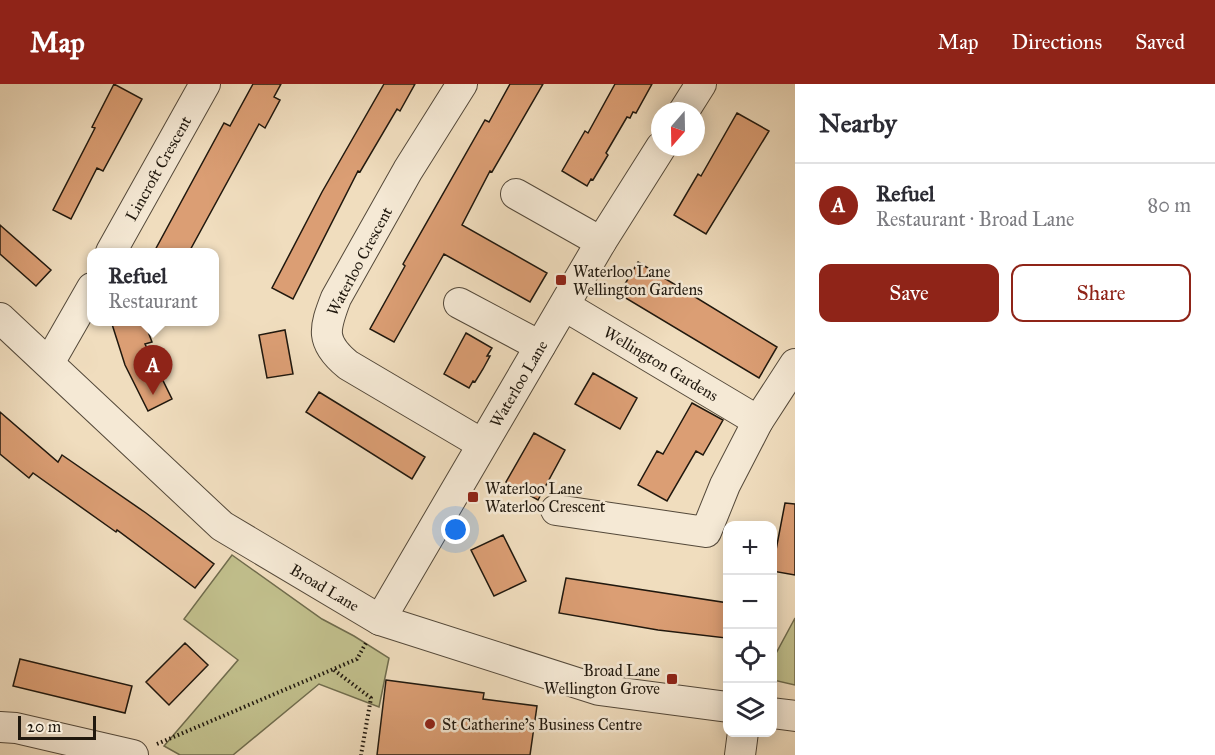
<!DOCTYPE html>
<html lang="en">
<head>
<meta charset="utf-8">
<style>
  :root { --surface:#fff; --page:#f2f2f3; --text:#2b2b33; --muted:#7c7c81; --line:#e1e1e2; --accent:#8f2418 }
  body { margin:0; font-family:"IM FELL Great Primer",serif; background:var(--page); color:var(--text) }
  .controls { position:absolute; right:18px; bottom:18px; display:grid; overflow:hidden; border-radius:12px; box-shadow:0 3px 15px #0003 }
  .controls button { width:54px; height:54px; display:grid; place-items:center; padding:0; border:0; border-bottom:2px solid var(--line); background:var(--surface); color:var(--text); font:30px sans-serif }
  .compass { position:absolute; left:651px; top:18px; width:54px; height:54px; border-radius:50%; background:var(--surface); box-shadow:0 3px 15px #0003; rotate:200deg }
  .scale { position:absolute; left:18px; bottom:15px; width:78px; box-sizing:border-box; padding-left:6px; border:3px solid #20180e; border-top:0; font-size:16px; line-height:21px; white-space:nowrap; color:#20180e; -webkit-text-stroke:4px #f5e9d5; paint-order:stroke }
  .you { position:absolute; left:456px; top:446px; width:21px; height:21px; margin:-15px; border:4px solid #fff; border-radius:50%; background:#1a73e8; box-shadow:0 0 0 9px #1a73e833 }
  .badge { display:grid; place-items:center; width:39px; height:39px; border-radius:50%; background:var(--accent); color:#fff; font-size:20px; font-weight:700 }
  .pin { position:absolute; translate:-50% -50px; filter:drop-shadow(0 2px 3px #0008) }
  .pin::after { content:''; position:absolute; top:32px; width:21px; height:18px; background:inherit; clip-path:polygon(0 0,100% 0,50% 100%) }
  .popup { position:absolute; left:87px; top:164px; width:132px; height:78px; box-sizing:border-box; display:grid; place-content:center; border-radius:12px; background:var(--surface); filter:drop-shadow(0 2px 4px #0005); font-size:20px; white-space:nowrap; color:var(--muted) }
  .popup b { font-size:22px; color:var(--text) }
  .popup::after { content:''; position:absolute; left:50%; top:100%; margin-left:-12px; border:12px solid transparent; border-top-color:var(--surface) }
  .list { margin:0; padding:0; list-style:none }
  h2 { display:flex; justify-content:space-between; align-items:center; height:78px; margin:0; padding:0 24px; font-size:26px }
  h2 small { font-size:20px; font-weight:400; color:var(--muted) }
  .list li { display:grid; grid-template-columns:39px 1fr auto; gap:18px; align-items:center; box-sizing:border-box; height:84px; padding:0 24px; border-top:2px solid var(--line) }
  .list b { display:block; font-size:22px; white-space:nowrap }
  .list p { margin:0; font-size:20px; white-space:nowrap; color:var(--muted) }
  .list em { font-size:20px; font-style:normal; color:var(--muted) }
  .actions { display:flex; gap:12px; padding:18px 24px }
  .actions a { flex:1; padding:14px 0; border:2px solid var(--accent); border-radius:12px; text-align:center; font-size:21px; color:var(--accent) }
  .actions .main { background:var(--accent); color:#fff }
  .icon { flex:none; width:33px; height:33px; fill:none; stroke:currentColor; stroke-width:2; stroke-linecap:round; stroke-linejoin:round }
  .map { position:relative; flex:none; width:795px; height:671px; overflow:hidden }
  header { display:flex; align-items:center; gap:36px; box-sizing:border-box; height:84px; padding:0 30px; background:var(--accent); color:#fff }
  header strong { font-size:28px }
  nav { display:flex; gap:33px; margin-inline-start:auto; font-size:21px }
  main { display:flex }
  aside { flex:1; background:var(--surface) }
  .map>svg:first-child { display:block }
  .green { fill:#c1bf8c; stroke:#706c4d; stroke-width:1.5 }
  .building { fill:#db9e74; stroke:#20180e; stroke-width:1.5 }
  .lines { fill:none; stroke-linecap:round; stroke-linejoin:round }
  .minor-casing { stroke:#54493a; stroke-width:32 }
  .path { stroke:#20180e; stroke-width:4; stroke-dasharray:1.5 3; stroke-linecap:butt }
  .minor { stroke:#f5e9d5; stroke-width:30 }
  .poi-dot { fill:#8f2418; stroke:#f5e9d5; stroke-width:2 }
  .labels { text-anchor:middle; stroke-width:5; stroke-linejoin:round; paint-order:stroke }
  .street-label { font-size:16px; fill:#20180e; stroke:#f5e9d5 }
  .poi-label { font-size:16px; fill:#20180e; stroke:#f5e9d5; text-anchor:start }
</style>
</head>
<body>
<header>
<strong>Map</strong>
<nav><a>Map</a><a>Directions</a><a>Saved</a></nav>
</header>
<main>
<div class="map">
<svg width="795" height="671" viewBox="0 0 795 671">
  <rect width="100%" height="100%" fill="#f0ddbe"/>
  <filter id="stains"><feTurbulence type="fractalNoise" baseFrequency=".00333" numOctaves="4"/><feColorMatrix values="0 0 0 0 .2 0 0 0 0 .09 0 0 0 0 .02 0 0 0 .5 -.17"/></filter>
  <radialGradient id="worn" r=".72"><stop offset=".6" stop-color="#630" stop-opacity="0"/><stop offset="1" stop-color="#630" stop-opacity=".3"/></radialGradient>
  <path class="green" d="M232,471L322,535L354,552L389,574L379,623L319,600L233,671H180L164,662L238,576L184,535Z
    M795,534V601L773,596V575Z"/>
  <path class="building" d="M114,0L142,15L103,87L97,84L71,135L53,126L95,44L92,43Z
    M253,0H281L274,13L280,16L265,44L259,40L189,168H154L224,39L230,42Z
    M384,0H415L400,27L397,25L360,88L358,87L293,215L272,204L322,108Z
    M510,0H543L492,88L490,87L462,141L547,189L530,218L444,170L394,258L370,245L405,182L403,180L485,36L489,38Z
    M615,0H652L636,29L633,28L630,34L627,33L606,69L608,71L593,96L591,95L587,102L562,87L585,47L588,49Z
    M737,29L769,47L706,150L674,131L698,90L701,92Z
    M0,141L51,186L36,202L0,170Z
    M638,178L777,263L759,294L619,210Z
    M111,237H144L152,258L145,260L172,315L148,327L125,281Z
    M285,246L293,290L267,294L259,251Z
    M466,249L492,264L487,272H490L483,285L475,298L473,297L469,304L444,290Z
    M593,289L637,314L620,345L575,320Z
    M319,308L425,373L412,395L306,328Z
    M692,319L723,336L703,371L696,367L667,417L638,401L657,367L663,370Z
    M0,328L58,378L62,371L146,429L214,480L195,504L117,446L116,448L33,389L29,394L0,370Z
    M534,349L565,366L538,416L506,398Z
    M785,419L795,420V491L772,487Z
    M503,451L526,497L494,512L471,466Z
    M566,494L728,519L726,554L658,546L559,529Z
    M185,559L208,581L169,621L146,598Z
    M20,575L132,602L125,629L13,602Z
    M386,596L484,609L483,615L537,622L530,671H377Z"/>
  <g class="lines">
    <defs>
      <g id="minor">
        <path d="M462,0L408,86L336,214C324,245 320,258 348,281L482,360"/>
        <path d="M684,27L701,0"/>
        <path d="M516,110L601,158"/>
        <path id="s1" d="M111,168L205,0"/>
        <path d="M459,219L540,262"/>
        <path id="s2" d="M565,222L758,337"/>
        <path id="s3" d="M0,234L222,442L380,536L599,606L728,623"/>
        <path d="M49,279L92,204"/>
        <path d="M556,426L706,448L725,401L758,337L795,280"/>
        <path id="s4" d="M380,536L601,158L661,63"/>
        <path d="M772,629L795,632"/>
        <path d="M0,643L16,644L133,671"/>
        <path d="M740,671L743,648"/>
      </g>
    </defs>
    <use href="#minor" class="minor-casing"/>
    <path class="path" d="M334,586L371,614L361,671
      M157,660L357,575L366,559"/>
    <use href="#minor" class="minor"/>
  </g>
  <g class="poi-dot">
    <rect x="555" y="190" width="12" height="12" rx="3"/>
    <rect x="467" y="407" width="12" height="12" rx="3"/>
    <rect x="666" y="589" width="12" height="12" rx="3"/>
    <circle cx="430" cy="640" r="6"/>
  </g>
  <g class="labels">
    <g class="street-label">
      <text dy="6" stroke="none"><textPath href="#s1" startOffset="96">Lincroft Crescent</textPath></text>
      <text transform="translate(359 177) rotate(-62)" y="6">Waterloo Crescent</text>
      <text dy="6" stroke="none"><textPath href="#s2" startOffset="112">Wellington Gardens</textPath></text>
      <text dy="6" stroke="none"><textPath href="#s4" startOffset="274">Waterloo Lane</textPath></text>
      <text dy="6" stroke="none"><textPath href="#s3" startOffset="424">Broad Lane</textPath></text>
    </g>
    <g class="poi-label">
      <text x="573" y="193">Waterloo Lane<tspan x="573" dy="18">Wellington Gardens</tspan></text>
      <text x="485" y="410">Waterloo Lane<tspan x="485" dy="18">Waterloo Crescent</tspan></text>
      <text x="660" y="592" text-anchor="end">Broad Lane<tspan x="660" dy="18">Wellington Grove</tspan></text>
      <text x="442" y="646">St Catherine's Business Centre</text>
    </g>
  </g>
  <rect width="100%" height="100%" filter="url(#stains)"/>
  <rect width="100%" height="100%" fill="url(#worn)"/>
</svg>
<div class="controls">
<button>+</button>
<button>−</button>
<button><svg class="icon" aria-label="locate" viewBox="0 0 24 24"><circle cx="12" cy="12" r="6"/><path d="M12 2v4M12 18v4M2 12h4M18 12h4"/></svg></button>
<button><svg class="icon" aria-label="layers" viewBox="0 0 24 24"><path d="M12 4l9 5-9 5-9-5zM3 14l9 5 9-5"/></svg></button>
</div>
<svg class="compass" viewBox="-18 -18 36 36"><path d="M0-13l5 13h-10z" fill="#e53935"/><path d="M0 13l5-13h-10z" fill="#7c7c81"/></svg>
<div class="scale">20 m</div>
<div class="you"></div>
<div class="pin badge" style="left:153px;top:311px">A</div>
<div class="popup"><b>Refuel</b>Restaurant</div>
</div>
<aside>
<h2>Nearby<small></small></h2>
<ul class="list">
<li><span class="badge">A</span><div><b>Refuel</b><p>Restaurant · Broad Lane</p></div><em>80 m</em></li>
</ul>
<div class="actions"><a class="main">Save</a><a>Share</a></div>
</aside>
</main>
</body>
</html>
